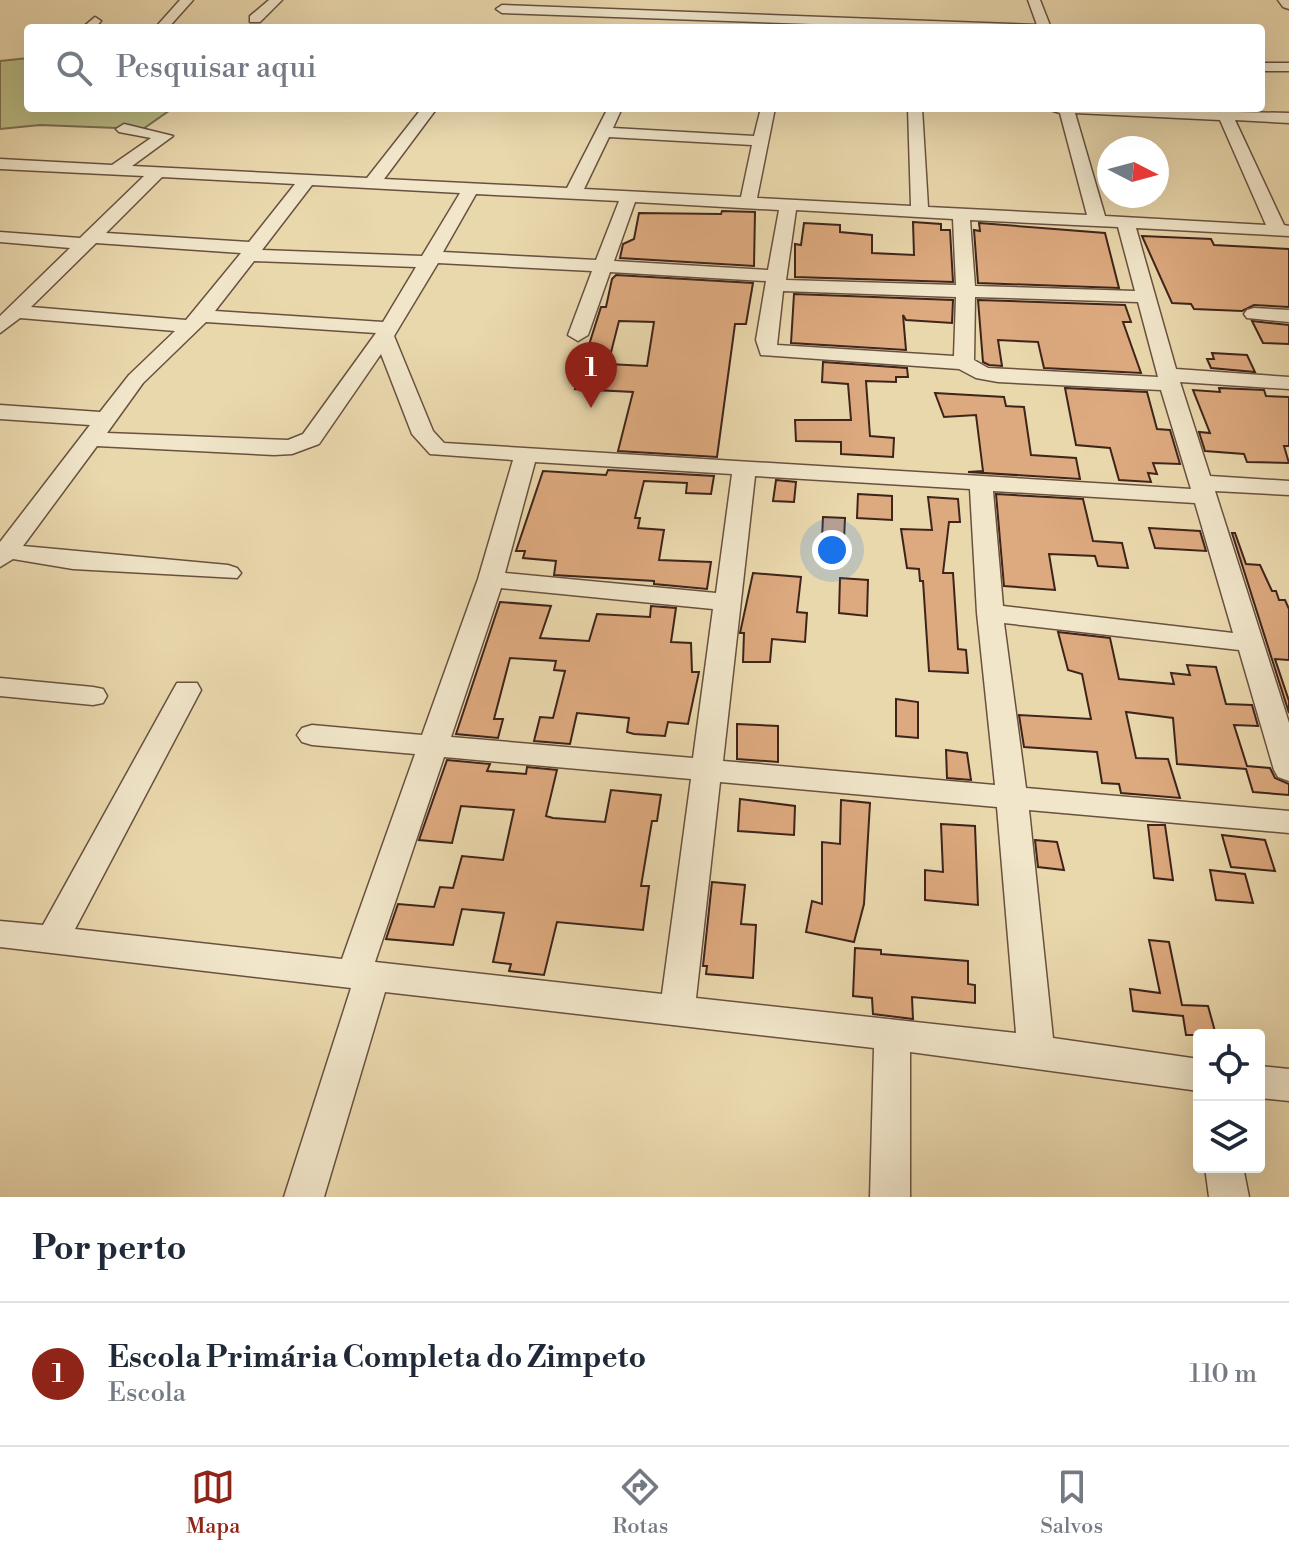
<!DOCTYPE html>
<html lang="pt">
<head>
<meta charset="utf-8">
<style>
  :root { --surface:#fff; --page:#f2f2f3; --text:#1f2937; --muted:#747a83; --line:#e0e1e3; --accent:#8f2418 }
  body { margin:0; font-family:"Libre Bodoni",serif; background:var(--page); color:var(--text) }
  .controls { position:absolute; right:24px; bottom:24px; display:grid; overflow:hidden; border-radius:8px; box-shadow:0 8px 32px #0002 }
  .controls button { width:72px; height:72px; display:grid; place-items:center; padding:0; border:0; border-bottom:2px solid var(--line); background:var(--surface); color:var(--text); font:40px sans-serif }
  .compass { position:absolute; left:1097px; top:136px; width:72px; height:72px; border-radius:50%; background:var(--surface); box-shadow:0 8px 32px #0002; rotate:96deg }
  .you { position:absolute; left:832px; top:550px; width:28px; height:28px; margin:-20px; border:6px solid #fff; border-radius:50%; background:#1a73e8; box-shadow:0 0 0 12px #1a73e833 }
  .badge { display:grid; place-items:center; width:52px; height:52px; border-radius:50%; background:var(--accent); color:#fff; font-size:26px; font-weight:700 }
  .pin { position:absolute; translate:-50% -66px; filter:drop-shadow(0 2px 4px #0008) }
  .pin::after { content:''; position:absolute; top:42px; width:28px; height:24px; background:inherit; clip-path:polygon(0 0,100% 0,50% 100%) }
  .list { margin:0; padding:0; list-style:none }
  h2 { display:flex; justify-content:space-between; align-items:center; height:104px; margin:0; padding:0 32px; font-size:34px }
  h2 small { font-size:26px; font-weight:400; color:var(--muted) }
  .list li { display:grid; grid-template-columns:52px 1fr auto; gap:24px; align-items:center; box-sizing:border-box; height:144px; padding:0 32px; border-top:2px solid var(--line) }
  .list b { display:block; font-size:30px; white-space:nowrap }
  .list p { margin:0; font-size:26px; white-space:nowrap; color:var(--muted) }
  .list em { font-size:26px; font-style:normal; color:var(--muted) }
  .icon { flex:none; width:44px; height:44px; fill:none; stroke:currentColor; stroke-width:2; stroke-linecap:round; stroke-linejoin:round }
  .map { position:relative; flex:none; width:1289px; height:1197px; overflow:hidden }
  .search { position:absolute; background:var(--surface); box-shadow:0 8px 32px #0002; left:24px; right:24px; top:24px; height:88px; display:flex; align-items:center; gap:20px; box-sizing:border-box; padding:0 28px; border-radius:8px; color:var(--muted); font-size:30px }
  .sheet { height:248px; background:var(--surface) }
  nav { display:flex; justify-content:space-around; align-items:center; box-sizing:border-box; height:112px; border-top:2px solid var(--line); background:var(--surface); font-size:22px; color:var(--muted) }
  nav a { display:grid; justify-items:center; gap:4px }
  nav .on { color:var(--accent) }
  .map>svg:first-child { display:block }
  .green { fill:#bcbd86; stroke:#7d7050; stroke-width:2 }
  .building { fill:#dda97e; stroke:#3e241b; stroke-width:2; fill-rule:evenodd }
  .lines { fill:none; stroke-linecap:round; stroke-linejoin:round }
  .minor-casing { stroke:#695140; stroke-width:3 }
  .tertiary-casing { stroke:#695140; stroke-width:3 }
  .minor { fill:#f1e6ca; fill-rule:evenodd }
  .tertiary { fill:#f1e6ca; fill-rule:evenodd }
</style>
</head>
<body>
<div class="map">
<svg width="1289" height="1197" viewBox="0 0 1289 1197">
  <rect width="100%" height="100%" fill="#ead8ad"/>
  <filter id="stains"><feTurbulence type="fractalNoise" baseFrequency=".0025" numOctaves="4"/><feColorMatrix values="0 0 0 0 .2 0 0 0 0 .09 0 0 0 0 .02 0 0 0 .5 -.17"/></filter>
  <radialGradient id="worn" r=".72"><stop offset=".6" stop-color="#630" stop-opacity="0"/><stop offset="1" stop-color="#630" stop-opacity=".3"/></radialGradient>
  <path class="green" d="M28,58V108H173L143,129L40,125L0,129V61Z"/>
  <path class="building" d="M722,211L755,212L754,266L620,258L623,244L634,239L639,213L721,214Z
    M913,222L941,224V230H950L953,282L795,277V244L801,245L804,223L840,225V232L872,235V253L914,255Z
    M979,223L1105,233L1119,288L978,283L974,230L980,231Z
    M1142,236L1211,239L1214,245L1289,249V307L1254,305L1242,311L1194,309L1191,304L1172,303Z
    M616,275L753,283L746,324H735L717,457L618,451L633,392L575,389L601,307H606L612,279ZM619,321L654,322L647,366L608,364Z
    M794,294L953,300L952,323L906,320L903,315L906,350L791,343Z
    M978,300L1125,305L1131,322H1123L1141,373L1044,368L1038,342L998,340L1002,366L989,365L983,362Z
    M1252,321L1289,325V344L1263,343Z
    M1212,353L1247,355L1255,372L1211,368L1207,359H1214Z
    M823,362L907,368L908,377H896V382L866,381L870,436L894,438L893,457L841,454V442L796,441L795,420H851L848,384L822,382Z
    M1065,388L1147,392L1157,429L1170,430L1180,464L1153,463L1157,474L1148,473L1151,482L1119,480L1110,448L1076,445Z
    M1219,388L1264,390L1266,396L1289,397V446H1284L1289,463L1247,462L1244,454L1205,451L1199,432L1210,433L1193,390L1220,392Z
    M935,393L1004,397L1006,406L1024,407L1031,455L1076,458L1080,479L968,472L983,471L976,415L944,417Z
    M608,470L714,476L711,494L686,493L687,483L644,481L635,518H640L638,528L664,530L659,560L711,562L707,589L654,584V581L554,575L556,561L523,558L525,551H516L543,471L606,475Z
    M776,480L796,482L794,502L773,501Z
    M858,494L892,496V520L857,518Z
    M996,494L1083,499L1093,541L1122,543L1128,568L1098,566L1095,556L1049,554L1055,590L1004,586Z
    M928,497L958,499L960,522H949L943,573H953L958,649L966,650L968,673L929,671L923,581H920L919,569L907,568L901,529L932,530Z
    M823,517L845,518L843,561L821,559Z
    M1149,528L1200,531L1206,551L1155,548Z
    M1232,533H1235L1246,564L1260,565L1272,591H1276L1279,600H1285L1289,609V660L1275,659L1289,701V713Z
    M753,573L801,577L797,612L807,613L805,642L772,639L770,662H743L744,633H740Z
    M840,578L868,580L867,616L839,613Z
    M500,602L551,606L540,638L589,641L597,614L650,617L651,606L676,608L671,642L691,643L692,672H699L688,724L668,722L665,736L634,734L627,732L629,718L577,713L570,744L534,741L540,717L553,718L565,671L554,670L556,661L510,658L494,719H503L498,738L456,734Z
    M1058,632L1110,638L1119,679L1174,684L1171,673L1190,675L1187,665L1216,667L1226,704L1252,705L1258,726L1234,725L1247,766L1270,768L1275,778L1289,784V795L1253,792L1246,769L1177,764L1173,718L1126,712L1136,758L1168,759L1180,798L1121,793L1119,784L1102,783L1097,752L1024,747L1019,715L1091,719L1082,674L1068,670Z
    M896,699L918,702V738L896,736Z
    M737,724L778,726V762L737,759Z
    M946,750L967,753L971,780L947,778Z
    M447,760L490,764L487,771L526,774L527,767L557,770L546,816L553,818L605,822L611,790L661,795L657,821H652L641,886H649L643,930L557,922L544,975L509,971L511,964L493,962L504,913L462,909L453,945L386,939L398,904L434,907L440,887L453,888L462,856L503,860L514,810L461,806L452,843L419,840Z
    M740,799L795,806L794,835L738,831Z
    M841,800L870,803L864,904L854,942L806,932L812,901L822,904V842L840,844Z
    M941,824L975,826L978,905L925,900V870L943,872Z
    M1148,825H1165L1173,880L1154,878Z
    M1222,835L1265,840L1275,871L1231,867Z
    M1035,840L1057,842L1064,870L1038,867Z
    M1210,870L1245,874L1253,903L1216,900Z
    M712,882L745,885L741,924L756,925L753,978L706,974L707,966H703Z
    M1149,940L1169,942L1182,1005L1208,1006L1216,1035H1186L1183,1016L1133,1011L1130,989L1160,993Z
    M855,948L881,950V954L968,961V984L975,985V1003L912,997L913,1019L873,1014L872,998L853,996Z"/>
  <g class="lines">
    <defs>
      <path id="minor" d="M180,0H193L168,28H155Z
        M269,0H282L260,22H250V16Z
        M1028,0H1040L1051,28H926L502,13L496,9L502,5L1037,25Z
        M95,17L101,21L95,28H82Z
        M1261,63H1289V71H1261Z
        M422,108H437L384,179L567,188L608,108H622L613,128L754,136L761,108H775L757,198L911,206L908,108H922L928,207L1087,215L1060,113L1043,108L1289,113V123L1235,120L1284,225L1289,226V236L1136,228L1176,369L1289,377V389L1180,382L1210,476L1289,481V495L1215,491L1289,723V781L1278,777L1274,770L1239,650L1004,623L1026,788L1289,811V833L1029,810L1053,1038L1199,1059V1091L910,1052V1197H870L874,1048L385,992L324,1197H284L351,988L0,947V921L43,925L173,690L177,683H197L201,690L75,929L342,959L415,754L312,745L302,742L297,735L302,728L312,725L422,735L478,579L513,460L430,454L412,434L381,354L319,444L292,454L274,455L97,446L23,546L228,565L237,568L241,573L237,578L73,569L13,559L0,567V542L90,425L0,419V405L100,412L129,375L175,331L20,318L0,333V316L70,248L0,242V232L80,238L144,176L0,169V159L112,165L151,138L119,132L116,129L124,124L173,136L132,166L367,178ZM1075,113L1220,120L1266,225L1105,216ZM609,137L752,145L741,197L584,189ZM162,177L295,184L249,242L106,233ZM312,185L460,193L422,256L262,250ZM476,194L619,201L596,260L443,252ZM635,202L779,210L768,270L614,261ZM796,210L953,219L956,285L786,280ZM970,220L1118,227L1135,291L975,286ZM96,243L241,253L186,320L31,307ZM254,261L416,267L383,322L215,311ZM438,263L592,271L568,335L578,341L588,335L610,272L766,281L756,340L761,355L959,369L976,378L998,382L1161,390L1191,489L444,443L433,431L394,336ZM783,291L956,297L954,356L777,345ZM975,297L1138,302L1158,377L988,368L974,360ZM206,322L376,333L303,434L288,440L107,433L143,383ZM535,462L732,474L716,593L505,573ZM755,476L970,489L977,613L995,785L723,761ZM993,491L1195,503L1233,633L1003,606ZM501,588L713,609L693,758L451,737ZM444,757L691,779L662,994L375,962ZM720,782L997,807L1016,1033L696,998Z
        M1254,308L1289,310V322L1247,318L1244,314L1247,310Z
        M0,678L93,687L103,689L107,696L103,703L93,705L0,696Z
        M1259,1066L1289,1069V1101L1259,1098Z
        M1205,1167H1243L1249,1197H1209Z"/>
      <path id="tertiary" d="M1278,0H1289V9L1283,7Z"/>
    </defs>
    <use href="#minor" class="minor-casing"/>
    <use href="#tertiary" class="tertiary-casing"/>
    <use href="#minor" class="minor"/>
    <use href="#tertiary" class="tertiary"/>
  </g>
  <rect width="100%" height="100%" filter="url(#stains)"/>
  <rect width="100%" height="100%" fill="url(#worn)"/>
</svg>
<div class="controls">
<button><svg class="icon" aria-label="locate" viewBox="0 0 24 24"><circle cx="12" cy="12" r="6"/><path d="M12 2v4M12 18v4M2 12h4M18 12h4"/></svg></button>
<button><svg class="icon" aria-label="layers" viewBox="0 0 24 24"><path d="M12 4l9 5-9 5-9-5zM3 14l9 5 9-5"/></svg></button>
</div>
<svg class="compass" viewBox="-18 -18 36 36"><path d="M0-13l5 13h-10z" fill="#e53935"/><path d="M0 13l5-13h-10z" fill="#747a83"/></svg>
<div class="you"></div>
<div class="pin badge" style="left:591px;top:408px">1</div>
<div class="search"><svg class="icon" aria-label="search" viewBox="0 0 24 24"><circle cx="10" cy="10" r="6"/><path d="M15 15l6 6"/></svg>Pesquisar aqui</div>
</div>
<section class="sheet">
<h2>Por perto<small></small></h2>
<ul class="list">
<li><span class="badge">1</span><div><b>Escola Primária Completa do Zimpeto</b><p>Escola</p></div><em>110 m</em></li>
</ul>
</section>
<nav>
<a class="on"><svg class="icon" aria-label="map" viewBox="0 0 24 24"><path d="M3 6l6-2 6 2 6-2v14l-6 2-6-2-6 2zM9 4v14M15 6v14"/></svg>Mapa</a>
<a><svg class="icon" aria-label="directions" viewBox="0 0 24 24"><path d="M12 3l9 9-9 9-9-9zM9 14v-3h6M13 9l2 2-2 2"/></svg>Rotas</a>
<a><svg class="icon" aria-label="saved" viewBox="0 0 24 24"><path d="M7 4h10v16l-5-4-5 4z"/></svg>Salvos</a>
</nav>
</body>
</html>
